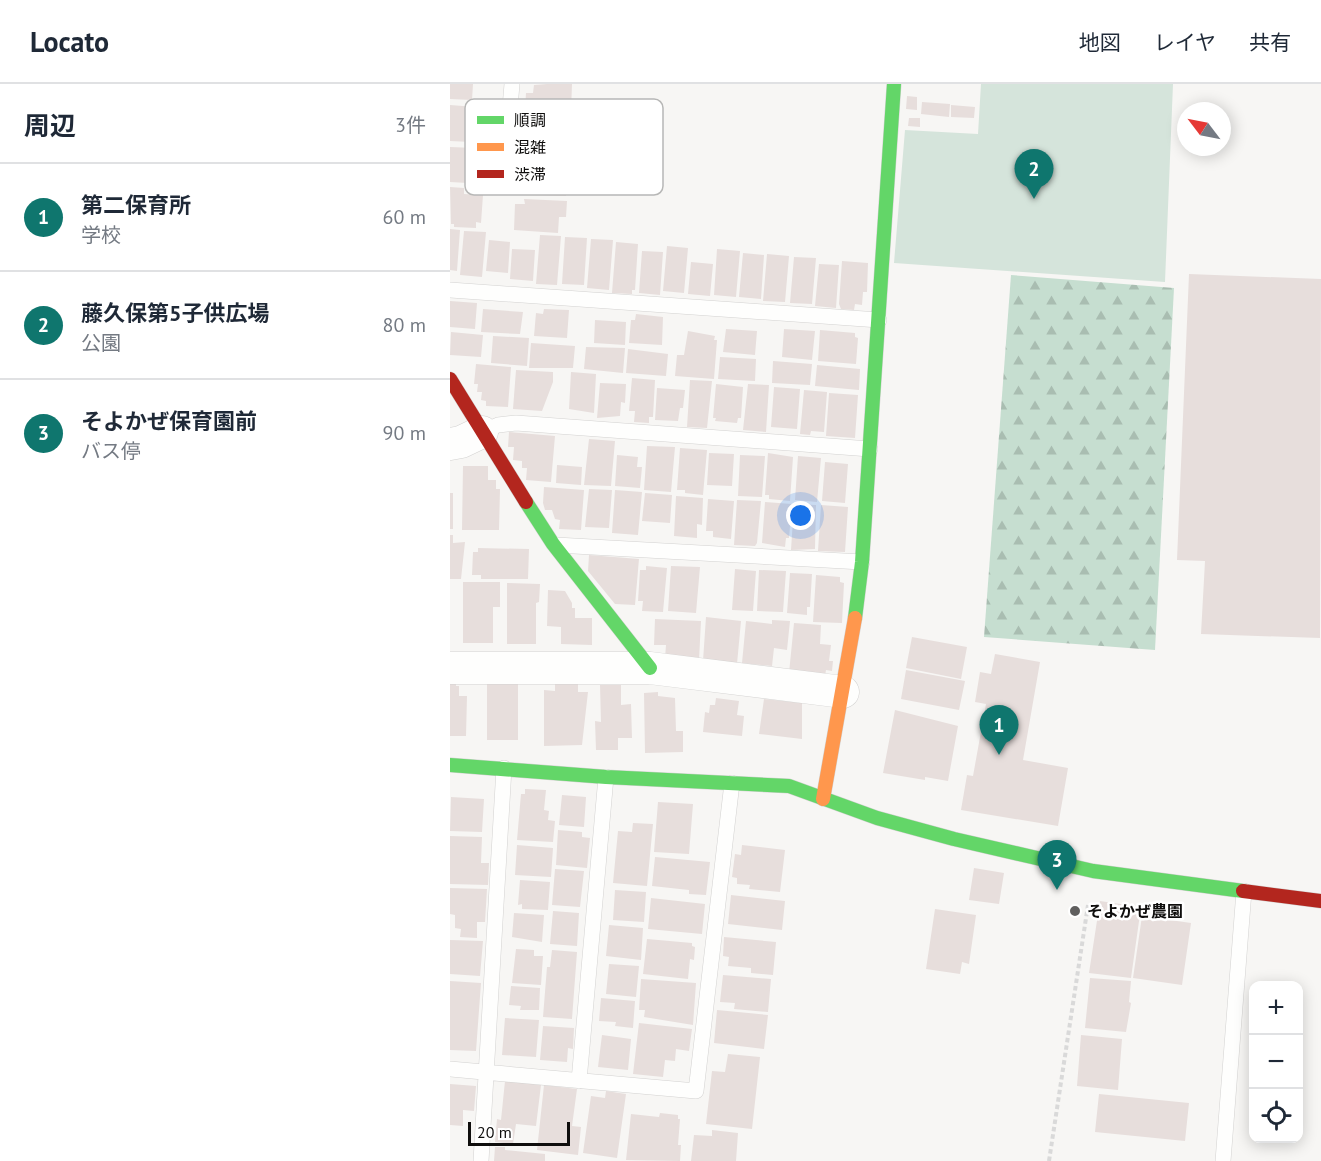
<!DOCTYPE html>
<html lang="ja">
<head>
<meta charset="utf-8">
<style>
  :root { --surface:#fff; --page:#f2f2f3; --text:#1f2937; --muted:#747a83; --line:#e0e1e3; --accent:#0f766e }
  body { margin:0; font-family:"PT Sans","Noto Sans JP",sans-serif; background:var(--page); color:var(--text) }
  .controls { position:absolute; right:18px; bottom:18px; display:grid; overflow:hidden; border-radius:12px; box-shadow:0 3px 15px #0003 }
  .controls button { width:54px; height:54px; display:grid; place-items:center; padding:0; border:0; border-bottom:2px solid var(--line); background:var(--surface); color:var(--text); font:30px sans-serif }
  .compass { position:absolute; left:727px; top:18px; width:54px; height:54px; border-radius:50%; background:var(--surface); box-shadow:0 3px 15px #0003; rotate:302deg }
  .scale { position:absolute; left:18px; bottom:15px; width:102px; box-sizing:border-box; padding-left:6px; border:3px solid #0f0e0d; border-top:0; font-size:16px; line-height:21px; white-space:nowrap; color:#0f0e0d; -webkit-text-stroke:4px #fff; paint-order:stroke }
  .you { position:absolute; left:351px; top:432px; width:21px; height:21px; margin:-15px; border:4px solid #fff; border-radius:50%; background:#1a73e8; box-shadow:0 0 0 9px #1a73e833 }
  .badge { display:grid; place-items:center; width:39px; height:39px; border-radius:50%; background:var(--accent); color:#fff; font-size:20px; font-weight:700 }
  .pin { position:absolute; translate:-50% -50px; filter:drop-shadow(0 2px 3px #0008) }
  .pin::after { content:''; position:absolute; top:32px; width:21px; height:18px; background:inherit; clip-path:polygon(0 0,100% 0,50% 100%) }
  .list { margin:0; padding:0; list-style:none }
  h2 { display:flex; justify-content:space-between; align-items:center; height:78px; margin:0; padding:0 24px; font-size:26px }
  h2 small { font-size:20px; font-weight:400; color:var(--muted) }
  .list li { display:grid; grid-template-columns:39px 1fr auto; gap:18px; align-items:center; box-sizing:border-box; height:108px; padding:0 24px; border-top:2px solid var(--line) }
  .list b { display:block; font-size:22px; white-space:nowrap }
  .list p { margin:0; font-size:20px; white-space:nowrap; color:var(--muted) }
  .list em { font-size:20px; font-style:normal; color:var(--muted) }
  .icon { flex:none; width:33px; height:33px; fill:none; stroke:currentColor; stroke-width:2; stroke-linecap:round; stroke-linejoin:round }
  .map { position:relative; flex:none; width:871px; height:1077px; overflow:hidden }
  header { display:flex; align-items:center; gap:36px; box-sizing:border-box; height:84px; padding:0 30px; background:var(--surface); border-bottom:2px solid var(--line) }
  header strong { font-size:28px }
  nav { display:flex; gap:33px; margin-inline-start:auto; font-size:21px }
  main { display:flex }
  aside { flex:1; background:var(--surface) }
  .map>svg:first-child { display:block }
  .forest { fill:url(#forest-firs) }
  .park { fill:#d5e4db }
  .building { fill:#e7dedc }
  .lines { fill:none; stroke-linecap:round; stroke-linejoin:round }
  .lane-casing { stroke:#d3d2d1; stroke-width:16 }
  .street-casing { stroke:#d3d2d1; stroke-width:33 }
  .fast-casing { stroke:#d3d2d1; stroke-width:15 }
  .slow-casing { stroke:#d3d2d1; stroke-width:15 }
  .jam-casing { stroke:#d3d2d1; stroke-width:15 }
  .path { stroke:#d9d9d9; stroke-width:4; stroke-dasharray:4.5 3; stroke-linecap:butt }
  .lane { stroke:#fefefd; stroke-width:15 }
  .street { stroke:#fefefd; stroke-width:32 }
  .fast { stroke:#63d668; stroke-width:14 }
  .slow { stroke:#ff974d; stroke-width:14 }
  .jam { stroke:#b3261e; stroke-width:14 }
  .poi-dot { fill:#605f5e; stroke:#fff; stroke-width:2 }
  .labels { text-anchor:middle; stroke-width:5; stroke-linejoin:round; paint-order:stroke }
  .poi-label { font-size:16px; font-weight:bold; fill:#0f0e0d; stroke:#fff; text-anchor:start }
  .key { fill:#fff; stroke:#b7b7b6; stroke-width:1.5 }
  .key-label { font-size:16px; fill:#0f0e0d }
</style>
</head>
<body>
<header>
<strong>Locato</strong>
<nav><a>地図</a><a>レイヤ</a><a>共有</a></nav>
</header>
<main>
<aside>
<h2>周辺<small>3件</small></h2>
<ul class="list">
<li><span class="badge">1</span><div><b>第二保育所</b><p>学校</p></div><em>60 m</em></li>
<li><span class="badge">2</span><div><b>藤久保第5子供広場</b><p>公園</p></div><em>80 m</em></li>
<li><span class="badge">3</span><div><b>そよかぜ保育園前</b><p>バス停</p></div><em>90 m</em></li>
</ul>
</aside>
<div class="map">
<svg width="871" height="1077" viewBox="0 0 871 1077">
  <defs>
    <pattern id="forest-firs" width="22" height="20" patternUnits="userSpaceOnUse" patternTransform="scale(1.5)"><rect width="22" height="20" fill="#c6ded0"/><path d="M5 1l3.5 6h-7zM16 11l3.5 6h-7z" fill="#a9bdb1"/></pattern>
  </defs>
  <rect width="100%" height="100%" fill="#f7f6f4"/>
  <path class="forest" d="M561,191L724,204L705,566L534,553Z"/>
  <path class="park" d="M531,0H723L715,198L444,179L455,46L528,50Z"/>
  <path class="building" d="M0,0H23L22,16L0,15Z
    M97,0H122L121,28L75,26L76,9H83L84,1Z
    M457,12L467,13V26L456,25Z
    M472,18L500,20L499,33L471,30Z
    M0,21L26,23L21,58L0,57Z
    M501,21L525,23L524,34L501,33Z
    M459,34H470V43L458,42Z
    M0,63L25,64L24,80H19L18,99L0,98Z
    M96,75L121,76V94H116V112L75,111L76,80L96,81Z
    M0,103L14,104V110L33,111L31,139L26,138V144L4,143V140H1Z
    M74,115L117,117L116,133H109L108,149L64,146L65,120H75Z
    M0,145L10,146L7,187L0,186Z
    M14,147L36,148L32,193L10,191Z
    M90,151L111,152L107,201L86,200Z
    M115,153L137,154L134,201L112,200Z
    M141,155L163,156L159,206L137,204Z
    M39,156L60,158L58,189L36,187Z
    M166,158L188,160L185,206H182V210L162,209Z
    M217,162L238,164L234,209L213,207Z
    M62,165L85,166L83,197L60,195Z
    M267,165L290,167L286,213L264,211Z
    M192,167L213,168L210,211L189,209Z
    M293,169L314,171L311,215L289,213Z
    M317,170L339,172L335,218L313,217Z
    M344,173L366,174L362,220L340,219Z
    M392,177L418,179L417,208H413L412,221L405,220L404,226L391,225L389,220Z
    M241,178L263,180L260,212L238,210Z
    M369,180L389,181L386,224L365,222Z
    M739,190L871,195L870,554L751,550L755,477L727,476Z
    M0,217L27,219L25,245L0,243Z
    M33,225L73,228L70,250L31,248Z
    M94,225L119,226L117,254L84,252L86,229L93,230Z
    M186,230L213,233L212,261L179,259L181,236H185Z
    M145,236L176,238L175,261L144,259Z
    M276,245L307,247L305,271L273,268Z
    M334,245L365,247L362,276L332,273Z
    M370,246L405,249V253L408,254L406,280L368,277Z
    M238,247L265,252L264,256H267L264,295L225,292L227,271H234Z
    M1,248L33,251L31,273L0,271Z
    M43,252L79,254L77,282L41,279Z
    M81,259L125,262L123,284H79Z
    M136,263L175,264L173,289L134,285Z
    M178,265L218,270L216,292L176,289Z
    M270,273L306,275L305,297L268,295Z
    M323,277L362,280L360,301L322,299Z
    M26,280L61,283L58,323L36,322V317L31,316L32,308H27L28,300H24Z
    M367,281L410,285L409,306L365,302Z
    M66,286L103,288V298L92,327L63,325Z
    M121,288L146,290L144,329L119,325Z
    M182,294L205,296L203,333H199V339L184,338L185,327H179Z
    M240,296L262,297L257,344L237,343Z
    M150,299L176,300L175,319L171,318L170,332L147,334Z
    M266,300L293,303L291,334H288L287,339L265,337L266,334H263Z
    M298,300L319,301L316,348L293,346Z
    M324,303L350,305L347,345L321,343Z
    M207,304L235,306L233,324H230L228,337L205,336Z
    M354,306L377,308L374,348L361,347L360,351L350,350Z
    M379,309L408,311L405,354L376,352Z
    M59,348L105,352L101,398L76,396L77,384H72V377L63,376L64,363H58Z
    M139,355L165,357L161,402L134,401Z
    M197,362L225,363L221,408L194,406Z
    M230,364L257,366L253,411L235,409V406H227Z
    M259,369L284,370L282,402L257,401Z
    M318,369L343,373L340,417L319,415V411H315Z
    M167,371L188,373L187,383H192L190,404L165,402Z
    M290,371L315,372L312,413L288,412Z
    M348,372L371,374L367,418L345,416Z
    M375,378L398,380L395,419L372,417Z
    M107,381L132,383L131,401L106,399Z
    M13,382H38V396H46V405H50L49,446H12Z
    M94,403L134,406L131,446L109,445L110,436L105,435L102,426H95L93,419Z
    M139,405L162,406L159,444L135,443Z
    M165,406L192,408L188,451L162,449Z
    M0,409H3V445H0Z
    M195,409L222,411L220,439L192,437Z
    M226,412L253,414L252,441L247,440V454L224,452Z
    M258,415L284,417L281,455L263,453V447H256Z
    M287,416L311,417L307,459L305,462L284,461Z
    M315,418L342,420L339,454H336L335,463L312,459Z
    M344,420L366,421L365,465L341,466Z
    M371,421L398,423L395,468L368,467Z
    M0,451H3V459L15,458L11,495H0Z
    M28,464L79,465L78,495H31V491H22L23,468H28Z
    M139,471L189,475L185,521L165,520L138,487Z
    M196,482L217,484L213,528L192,527L193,517H188L190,486H196Z
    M221,482L250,483L246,529L218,527Z
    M285,485L306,487L303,527L282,526Z
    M309,486L336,487L333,528L307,527Z
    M340,489L362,490L360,523H357V531L337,529Z
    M366,491L390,493V498L394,499L392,539L363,538Z
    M13,498H50V523H43V559H13Z
    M57,499L90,500L89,518L86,519V560H57Z
    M98,506L115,507L122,519V524H125V534H142V561L111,560V543L97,542Z
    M256,533L291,537L287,580L253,577Z
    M205,535L251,537L249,576L215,574L216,561H204Z
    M322,536L340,537L337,566L324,564L322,582L292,579L296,537L322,540Z
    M344,539L371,541L370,560L381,561L379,577H383L382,587L376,586L375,592L339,589Z
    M462,553L517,563L511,595L456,584Z
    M545,570L590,578L573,676L618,684L608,742L511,726L517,691L523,692L536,620L525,618L530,588L541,590Z
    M456,586L515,597L509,626L451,615Z
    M105,596H128V608H138L132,661L94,662V606L105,607Z
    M0,597H6V602H9V612H17L16,652H0Z
    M37,598H68V656H37Z
    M150,601H171V621L181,620L182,654H168V666H146L145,637L151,638Z
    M208,608V612L225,614L226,647H233V668L195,669L194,609Z
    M266,614L289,617L287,631L294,632L292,652L253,648L255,628L259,629L260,621H265Z
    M314,615L352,619V655L309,650Z
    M445,626L508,642L498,697L475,693V696L433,689Z
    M75,705L96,706L94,726L99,727L98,736L105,737L103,758L67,756L71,710H75Z
    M112,711L136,713L134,743L109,741Z
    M1,713L34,715L32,748L0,747Z
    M208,718L243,720L239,770L204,768Z
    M183,739L203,740L197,802L163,799L168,747L182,748Z
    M108,746L132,748V753L140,754L137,784L106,781Z
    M0,752L32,753L31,779H39L38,801L0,800Z
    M67,761L103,764L101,793L65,791Z
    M292,761L335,766L330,808L299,805L300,801L287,800V794L282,793L285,770L291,771Z
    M205,773L260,778L256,811L239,810V806L202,802Z
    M524,784L554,789L549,820L519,816Z
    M105,785L134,787L130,823L102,821Z
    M70,796L100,798L98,826L72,825V820L68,821Z
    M0,804L37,805L35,838H27V854L10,853L11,845L5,844V831L0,830Z
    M165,806L196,808L194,838L163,836Z
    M281,811L335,817L332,846L278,840Z
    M201,814L255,820L252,850L198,845Z
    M650,817L691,823L681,894L639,889Z
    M485,825L526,831L519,880L512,878L510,890L476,885Z
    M103,827L129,829L127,862L100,860Z
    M64,829L94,831L92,858L62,853Z
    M692,832L741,839L732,901L683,894Z
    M159,841L193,844L191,876L156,872Z
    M274,853L326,858L323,891L301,889V884L278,882L279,873L273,872Z
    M197,855L242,859V862L245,863L244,876L240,875L238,895L193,890Z
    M0,856L33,857L30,892L0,890Z
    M66,865L84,866V872H93L91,901L62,899Z
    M102,866L127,868L122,935L93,933L97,883H100Z
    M159,880L189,882L186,913L156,910Z
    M273,891L321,895L318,928L284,925L285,919L270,918Z
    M640,894L681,897L679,918L681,919L676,948L635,944Z
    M191,895L246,899L243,941L194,933L195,926H189Z
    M0,897L31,899L26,967L0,966Z
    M61,902L90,904L89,926H70L71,922L59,921Z
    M151,914L185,917L183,944L165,942L166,938L149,937Z
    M267,926L318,931L314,965L264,959Z
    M55,934L89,936L86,973L52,971Z
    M189,939L242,945L239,967L226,965L225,977L215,976L213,993L183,990Z
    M93,942L124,944L123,965L118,964L117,978L90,976Z
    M152,951L181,955L178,986L148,983Z
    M631,951L672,955L668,1006L627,1002Z
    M278,970L310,973L302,1045L256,1040L262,987L275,988Z
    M55,997L91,1001L86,1042L66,1040L63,1060L45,1058L47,1035L51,1036Z
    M0,1000L26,1002L24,1027L13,1026V1042L0,1041Z
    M94,1001L127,1005L122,1042L131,1043L128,1071L87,1066Z
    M156,1007L176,1010L167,1074L133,1069L141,1012L155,1014Z
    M649,1010L739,1019L735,1057L645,1048Z
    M210,1029L228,1031V1035H230L228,1061H231L230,1077L176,1076L181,1030L209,1033Z
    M262,1046L288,1049L286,1077H241L244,1051L262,1052Z
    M45,1063H55V1066L95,1070V1077H44Z"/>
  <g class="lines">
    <defs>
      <path id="lane" d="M54,94L62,0
        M0,206L429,236
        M32,348L48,341L66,339L420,365
        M106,461L412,478
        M0,985L246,1007L282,699
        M129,997L156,693
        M31,1077L54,684
        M773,1077L794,807"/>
      <path id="street" d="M0,360L11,358L32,348
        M0,584H200L393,608"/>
      <path id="fast" d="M76,418L103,460L200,584
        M405,534L412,478L444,0
        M0,681L156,693L339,702L427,734L504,755L643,787L793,807"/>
      <path id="slow" d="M373,715L405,534"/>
      <path id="jam" d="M0,295L76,418
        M793,807L871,817"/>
    </defs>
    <use href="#lane" class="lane-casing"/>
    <use href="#street" class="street-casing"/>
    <use href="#fast" class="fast-casing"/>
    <use href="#slow" class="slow-casing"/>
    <use href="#jam" class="jam-casing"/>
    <path class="path" d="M599,1077L638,821"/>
    <use href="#lane" class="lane"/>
    <use href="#street" class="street"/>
    <use href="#fast" class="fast"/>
    <use href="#slow" class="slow"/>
    <use href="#jam" class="jam"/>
  </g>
  <circle class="poi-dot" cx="625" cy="827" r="6"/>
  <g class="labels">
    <g class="poi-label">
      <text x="637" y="833">そよかぜ農園</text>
    </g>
  </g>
  <rect x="15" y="15" width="198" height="96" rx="9" class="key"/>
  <rect x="27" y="32" width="27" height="8" fill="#63d668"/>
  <rect x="27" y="59" width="27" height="8" fill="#ff974d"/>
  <rect x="27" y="86" width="27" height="8" fill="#b3261e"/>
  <g class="key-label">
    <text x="64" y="42">順調</text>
    <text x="64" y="69">混雑</text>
    <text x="64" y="96">渋滞</text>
  </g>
</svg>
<div class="controls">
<button>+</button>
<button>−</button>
<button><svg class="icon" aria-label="locate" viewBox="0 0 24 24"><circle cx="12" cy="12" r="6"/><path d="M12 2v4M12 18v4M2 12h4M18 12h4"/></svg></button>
</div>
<svg class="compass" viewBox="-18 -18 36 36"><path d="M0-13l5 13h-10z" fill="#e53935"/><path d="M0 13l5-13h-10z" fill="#747a83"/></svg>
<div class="scale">20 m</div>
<div class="you"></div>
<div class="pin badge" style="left:549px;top:671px">1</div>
<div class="pin badge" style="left:584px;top:115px">2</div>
<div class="pin badge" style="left:607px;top:806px">3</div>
</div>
</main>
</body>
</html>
